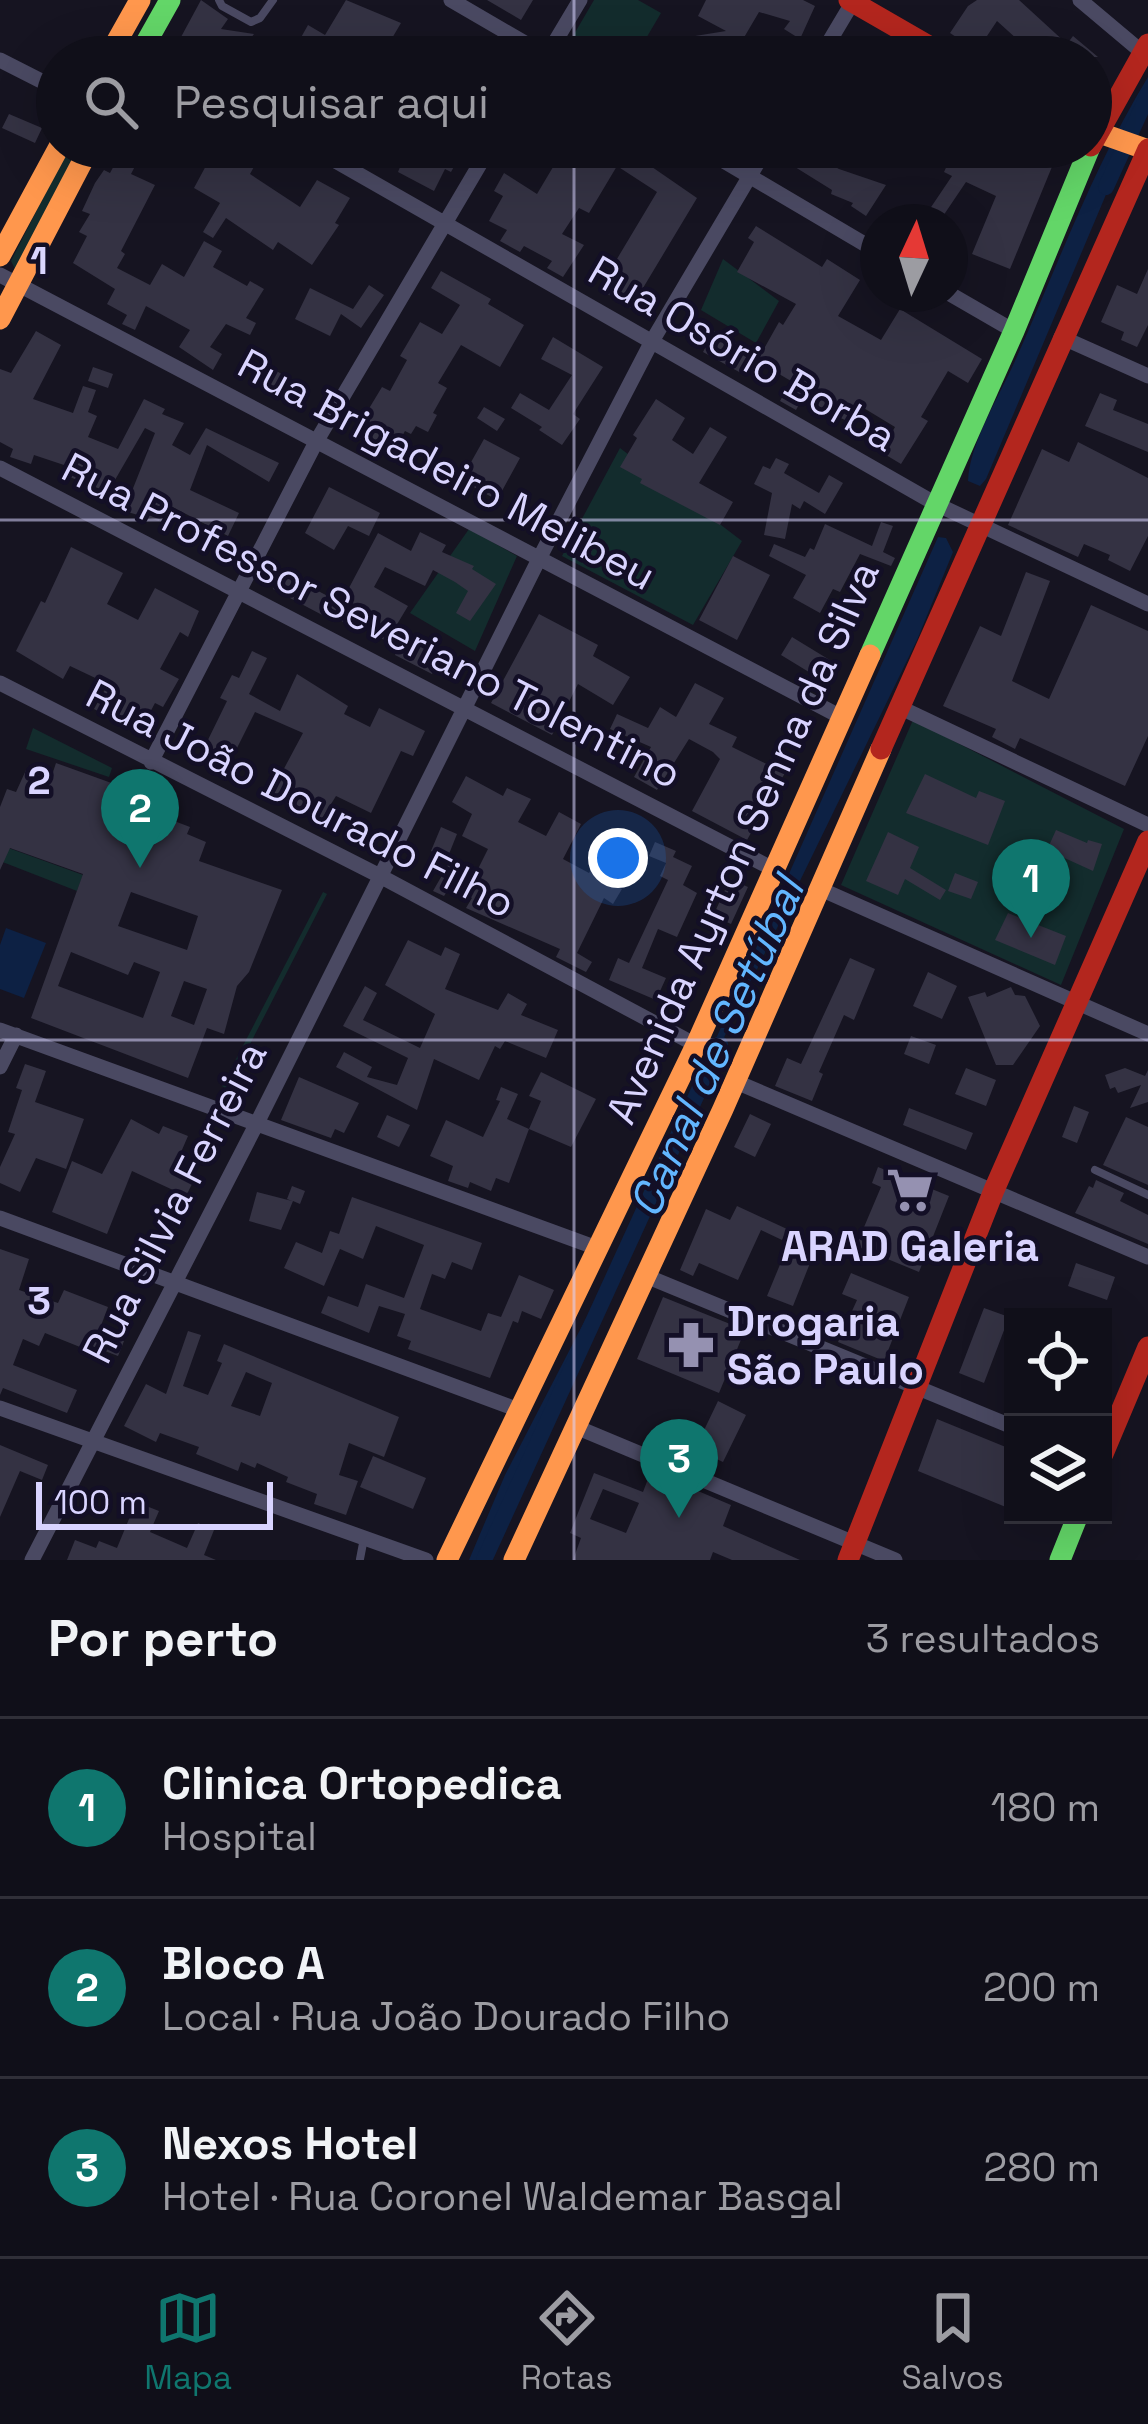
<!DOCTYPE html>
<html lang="pt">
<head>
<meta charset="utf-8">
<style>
  :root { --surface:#100f19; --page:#191822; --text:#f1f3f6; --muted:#9c9ca2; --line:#302f38; --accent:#0f766e }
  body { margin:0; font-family:"Space Grotesk",sans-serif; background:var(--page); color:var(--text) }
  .controls { position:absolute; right:36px; bottom:36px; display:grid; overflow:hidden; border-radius:0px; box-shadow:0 12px 48px #0002 }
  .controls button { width:108px; height:108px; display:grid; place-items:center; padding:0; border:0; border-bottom:3px solid var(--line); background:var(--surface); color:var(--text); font:60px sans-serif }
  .compass { position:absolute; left:860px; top:204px; width:108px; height:108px; border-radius:50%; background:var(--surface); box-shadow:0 12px 48px #0002; rotate:4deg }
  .scale { position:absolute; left:36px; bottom:30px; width:237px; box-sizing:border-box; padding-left:12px; border:6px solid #d9d4ff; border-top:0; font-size:33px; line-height:42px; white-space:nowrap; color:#d9d4ff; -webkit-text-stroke:9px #130f26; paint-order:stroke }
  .you { position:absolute; left:618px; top:858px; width:42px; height:42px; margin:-30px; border:9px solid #fff; border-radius:50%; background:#1a73e8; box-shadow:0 0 0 18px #1a73e833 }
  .badge { display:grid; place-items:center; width:78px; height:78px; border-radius:50%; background:var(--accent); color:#fff; font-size:39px; font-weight:700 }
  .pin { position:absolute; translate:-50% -99px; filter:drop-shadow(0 3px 6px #0008) }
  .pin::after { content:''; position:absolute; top:63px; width:42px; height:36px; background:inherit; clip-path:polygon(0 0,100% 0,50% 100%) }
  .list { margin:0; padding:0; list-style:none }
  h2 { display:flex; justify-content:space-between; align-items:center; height:156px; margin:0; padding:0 48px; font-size:51px }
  h2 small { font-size:39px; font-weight:400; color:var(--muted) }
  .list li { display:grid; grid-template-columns:78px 1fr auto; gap:36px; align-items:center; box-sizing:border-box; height:180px; padding:0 48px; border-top:3px solid var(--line) }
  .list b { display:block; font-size:45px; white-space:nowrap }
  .list p { margin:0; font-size:39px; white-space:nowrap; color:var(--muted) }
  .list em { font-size:39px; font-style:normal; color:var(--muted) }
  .icon { flex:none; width:66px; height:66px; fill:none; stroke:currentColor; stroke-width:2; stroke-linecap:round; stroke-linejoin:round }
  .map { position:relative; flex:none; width:1148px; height:1560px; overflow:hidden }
  .search { position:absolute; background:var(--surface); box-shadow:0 12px 48px #0002; left:36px; right:36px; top:36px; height:132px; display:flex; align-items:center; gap:30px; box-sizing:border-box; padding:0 42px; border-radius:66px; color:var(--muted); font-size:45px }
  .sheet { height:696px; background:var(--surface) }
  nav { display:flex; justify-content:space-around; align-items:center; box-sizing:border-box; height:168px; border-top:3px solid var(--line); background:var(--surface); font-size:33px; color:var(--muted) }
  nav a { display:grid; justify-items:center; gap:6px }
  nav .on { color:var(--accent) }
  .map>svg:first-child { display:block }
  .green { fill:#132c2d }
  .water { fill:#0d2144 }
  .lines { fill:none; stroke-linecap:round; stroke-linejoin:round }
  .canal { stroke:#0d2144; stroke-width:16 }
  .building { fill:#343243; fill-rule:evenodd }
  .path { stroke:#44505f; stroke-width:3; stroke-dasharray:6 9; stroke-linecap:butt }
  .lane { stroke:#4a4962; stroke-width:8 }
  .street { stroke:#4a4962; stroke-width:15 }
  .fast { stroke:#63d668; stroke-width:21 }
  .slow { stroke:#ff974d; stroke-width:21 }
  .jam { stroke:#b3261e; stroke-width:21 }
  .grid { fill:none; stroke:#d9d4ff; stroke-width:3; stroke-opacity:0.55 }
  .labels { text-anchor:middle; stroke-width:9; stroke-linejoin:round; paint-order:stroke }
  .street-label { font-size:42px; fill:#d9d4ff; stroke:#130f26 }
  .poi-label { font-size:42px; font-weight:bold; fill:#d9d4ff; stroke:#130f26 }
  .water-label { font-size:45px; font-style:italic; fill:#62b6ff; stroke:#130f26 }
  .grid-label { font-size:39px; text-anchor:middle; font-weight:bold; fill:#d9d4ff; stroke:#130f26; stroke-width:9; stroke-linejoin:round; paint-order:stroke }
</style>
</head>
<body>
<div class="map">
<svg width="1148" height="1560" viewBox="0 0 1148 1560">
  <rect width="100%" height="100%" fill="#161421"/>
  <path class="green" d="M594,0H638L661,13L635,57H582L566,48Z
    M69,147H82L15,269L11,261Z
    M723,259L779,301L756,343L701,310Z
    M620,448L742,541L693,625L562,556Z
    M469,529L517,556L475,651L410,613Z
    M913,720L1124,829L1061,985L841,885Z
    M33,728L112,768L109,777L26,749Z
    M3,846L83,875L77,891L0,861Z
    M323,892L327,894L227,1089L222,1086Z"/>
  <path class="water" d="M1148,77V95L986,479L980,486L968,481C970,442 999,397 1015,361C1057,267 1094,165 1148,77Z
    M938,537L946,538L953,552L917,640L713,1060L482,1560H469L505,1475L630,1233Z
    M6,928L46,943L24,998L0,989V945Z"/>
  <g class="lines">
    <path class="canal" d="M1106,187L1148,95
      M484,1560L720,1044"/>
  </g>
  <path class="building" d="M201,0L228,19L221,29L254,34L237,57H218L210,51L207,57H184L174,50Z
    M346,0L401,23L381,57H290L308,25L325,35Z
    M487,0H533L521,20Z
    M706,0H803L815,6L800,39L784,29L790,21L759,12L739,46L761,57H667L664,41L726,31L698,16Z
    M977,0H1019L1067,44L1073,36L1098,57H1037L997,21L977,51L950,33L968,6Z
    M434,41L463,57H425Z
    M9,114L42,128L35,143L2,128Z
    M124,147H145L131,174L155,185L121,251L125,254L117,268L150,285L162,264L184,277L204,241L222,251L213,267L247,286L250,281L264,289L246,318L256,323L250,335L226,324L210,347L222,354L213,370L179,347L190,330L146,306L135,330L122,324L127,315L107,304L115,289L73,263L87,236L79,232L90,214L82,211L95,183L104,170L110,173Z
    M216,147L255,165L250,174L300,207L317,180L350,198L335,223L339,225L312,265L278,242L273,250L226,218L213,238L203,232L220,203L194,188Z
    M369,147H465L451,172L445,169L434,191L398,172L400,167Z
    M532,147H568L583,156L589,147H623L697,198L631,308L599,289L657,192L617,166L589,213L579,208L562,234L584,245L563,277L547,268L552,261L524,246L520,252L500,241L507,230L489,221L503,196L494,191L504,173L537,194L556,162Z
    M928,147H996L1013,155L1016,147H1032L1056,157L1010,269L972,254L996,196L966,182L939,222H921L952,176L944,172L950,159Z
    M805,150L839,169L886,185L866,216L851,206L853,203L831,194L832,190L795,167Z
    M756,226L822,267L827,259L860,280L838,316L881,340L900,309L982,359L968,383L948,371L921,417L928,421L901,464L881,452L895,427L862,407L853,424L802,399L796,410L780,401L791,381L757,361L779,322L783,325L796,304L737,272L754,242L748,238Z
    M1148,269V325L1137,347L1121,340L1124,332L1101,322L1117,285L1137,294Z
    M441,271L491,299L488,304L524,325L500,367L461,345L438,383L447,388L433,413L437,415L428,432L416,426L411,434L405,431L391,455L353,435L382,387L390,391L407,360L400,356L420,322L442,334L460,305L431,288Z
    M369,285L384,295L361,328L341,314L330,336L295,319L310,288L353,309Z
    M36,331L61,345L33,399L73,413L83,386L96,390L88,412L97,416L88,437L118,449L144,399L165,409L162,414L184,423L172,445L190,455L206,428L279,463L269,482L207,445L190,490L239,513L228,536L165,503L159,521L124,511L155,433L145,428L108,492L67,476L70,467L34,455L31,464L10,457L13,449L0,442V369L11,373Z
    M714,331L752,352L741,373L703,352Z
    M553,337L603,367L573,414L580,419L562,445L539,430L542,427L511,408L520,393L549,410L572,375L541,359Z
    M267,365L304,388L293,405L256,382Z
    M93,367L113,374L108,388L88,381Z
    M1100,393L1117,400L1113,410L1148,424V452L1085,426Z
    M656,399L685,418L672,440L693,454L710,427L727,437L699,483L733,502L720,525L640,483L642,479L620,467L637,438L633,435Z
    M484,407L505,419L497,431L477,418Z
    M484,439L520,458L497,500L461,480Z
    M1078,442L1148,478V536L1130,571L1108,560L1110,555L1084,544L1078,557L1008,525L1042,449L1069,462Z
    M776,458L789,464L784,473L819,493L829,475L843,483L825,514L804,501L800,509L792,504L785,539L764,535L772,493L754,484L763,466L770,469Z
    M329,487L380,513L369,536L348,526L334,550L305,533Z
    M881,522L893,526L883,552L895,558L891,566L860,554L840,592L833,589L820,613L793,598L806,575L769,556L774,544L805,557L810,548L814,550L825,524L872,546Z
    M420,532L446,545L442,552L474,566L472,569L496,584L470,621L456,613L468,591L455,582L433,570L425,586L385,567L374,587L408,606L396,626L444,651L432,674L395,655L398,648L355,623L353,627L328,614L326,617L273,589L282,572L341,603L378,533L411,551Z
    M582,533L597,540L588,559L573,552Z
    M71,547L123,573L107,604L138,620L155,588L199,611L188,637L180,632L160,669L179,679L163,707L155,703L139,733L94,709L108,684L70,666L63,679L16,651L41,601L45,603Z
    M733,556L770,575L737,640L699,620Z
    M1026,572L1050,581L1012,681L1049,699L1091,605L1148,631V736L1125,786L1020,738L1015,749L992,737L996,729L943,706L980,626L1001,636Z
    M539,614L598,645L593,656L630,677L613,705L578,684L552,735L491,703Z
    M792,637L833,662L822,680L781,655Z
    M252,651L267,658L249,694L280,711L297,674L348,706L344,714L370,727L379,708L425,731L413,756L401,751L371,813L336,796L321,820L271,793L303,733L255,712L230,762L203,750L227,701L220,698L232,675L239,678Z
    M695,683L724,698L709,724L737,737L732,747L785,773L747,840L692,811L720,759L713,752L689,739L657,790L634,777L651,747L610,729L617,714L648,728L660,707L676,717Z
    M56,763L153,798L148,811L190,827L187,834L206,842L199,861L282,890L249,972L237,986L224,1034L207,1028L188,1078L31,1018L83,874L10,848L0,870V807L7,789L16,792L26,770L51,778ZM131,892L198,916L187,950L118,926ZM71,952L128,975L134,962L160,972L143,1018L58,986ZM184,981L207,989L194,1025L171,1016Z
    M925,774L976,798L979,791L1005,801L988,845L906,813Z
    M466,776L503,796L507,788L531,799L518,822L546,836L559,812L581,824L563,859L589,873L608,837L636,852L618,887L622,889L613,904L604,898L577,953L592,962L586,972L556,957L560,949L466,908L472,898L451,886L444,896L433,891L452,858L476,873L488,849L462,836L472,814L452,802Z
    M441,827L457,834L447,859L431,851Z
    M1056,830L1087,843L1088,840L1102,844L1093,871L1047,850Z
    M888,832L919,847L910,868L946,890L940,900L905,879L898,895L866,881Z
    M655,842L676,851L673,857L692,866L683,885L697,893L677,937L658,929L642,968L666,978L656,1000L609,980L618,958L629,963L668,880L660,876L666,863L649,856Z
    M955,873L978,882L971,899L948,891Z
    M730,879L748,887L731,924L713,916Z
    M1008,913L1066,936L1055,965L995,940Z
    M408,940L441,956L445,947L460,954L445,989L498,1010L508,993L527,1004L521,1015L558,1030L546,1058L505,1041L500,1049L495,1046L479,1080L434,1059L417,1110L336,1067L344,1052L372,1067L367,1077L397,1085L408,1058L343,1026L365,986L377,993L363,1020L420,1048L435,1014L385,985Z
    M850,958L875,969L854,1020L844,1015L819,1072L823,1074L812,1101L775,1086L787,1058L801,1064Z
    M928,972L957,986L942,1019L913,1006Z
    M1011,987L1015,995L1025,996L1040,1026L1013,1065H996L968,997L985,992L987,997Z
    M911,1036L936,1045L929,1064L904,1054Z
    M25,1064L46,1071L35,1102L84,1119L66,1169L36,1158L20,1192L0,1183V1167L15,1134L8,1132L22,1090L16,1088Z
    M966,1068L996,1080L986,1106L955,1094Z
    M1125,1068L1145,1076L1148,1070V1102L1130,1108L1141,1085L1118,1093L1115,1087L1110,1089L1105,1075Z
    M541,1072L596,1099L571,1147L529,1129L541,1101L529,1096Z
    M299,1077L359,1103L344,1133L335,1129L331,1138L281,1120Z
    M501,1087L518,1094L507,1119L529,1129L509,1183L496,1178L491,1191L470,1182L468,1188L448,1181L453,1166L430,1156L446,1120L483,1137L500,1101L496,1100Z
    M1074,1106L1089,1112L1077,1143L1062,1137Z
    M909,1108L973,1133L966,1150L903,1125Z
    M750,1114L771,1124L755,1157L734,1147Z
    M387,1115L410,1125L399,1147L377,1137Z
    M1126,1117L1148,1127V1185L1103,1165Z
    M131,1119L159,1134L163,1126L188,1136L175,1166L196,1176L186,1196L132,1171L107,1234L52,1212L72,1161L102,1174Z
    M878,1167L949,1196L919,1272L856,1246L881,1187L872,1183Z
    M1096,1180L1124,1193L1120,1201L1148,1215V1244L1075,1213L1089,1186L1093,1188Z
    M292,1186L305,1191L300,1204L293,1201L281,1230L249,1221L257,1192L292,1201L287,1199Z
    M352,1197L482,1243L472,1270L452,1262L445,1279L432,1274L420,1309L481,1331L488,1313L501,1317L519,1275L554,1290L541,1319L522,1311L518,1323L513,1321L490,1378L408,1349L411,1341L397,1336L405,1314L379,1306L369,1333L321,1313L328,1296L358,1307L366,1284L404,1298L424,1245L376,1226L363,1259L340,1249L324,1286L284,1268L296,1242L322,1253L330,1231L339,1234Z
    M737,1206L787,1229L782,1240L761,1230L738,1280L699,1263L693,1276L680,1270L706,1209L730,1220Z
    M791,1238L816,1248L793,1306L767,1296Z
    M0,1249L29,1259L19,1290L58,1303L64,1290L108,1307L99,1331L124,1341L118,1356L92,1346L90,1351L45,1333L39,1346L23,1339L13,1365L77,1390L67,1413L3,1388L0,1395Z
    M1076,1263L1115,1277L1107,1300L1068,1286Z
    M851,1273L909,1297L884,1361L838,1342L857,1300L842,1294Z
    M663,1297L745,1330L719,1393L637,1359Z
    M984,1308L1009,1317L984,1383L959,1373Z
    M188,1331L201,1335L183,1386L208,1395L222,1363L217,1361L224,1344L399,1417L384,1457L349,1443L339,1475L358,1481L346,1515L314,1504L317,1494L286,1482L288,1477L257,1463L255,1468L241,1462L238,1471L196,1454L199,1447L160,1433L156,1442L124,1426L146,1384L166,1394ZM246,1372L272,1383L260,1416L231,1406Z
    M718,1401L746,1415L723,1462L695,1449Z
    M937,1419L1013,1450V1510L918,1471Z
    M0,1445L48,1465L42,1480L20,1471L0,1517Z
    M373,1456L426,1478L413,1509L360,1487Z
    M651,1471L731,1505L723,1526L800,1560H732L713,1552L710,1560H573L581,1538L570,1533L594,1473L643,1492ZM603,1489L639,1503L626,1533L590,1519Z
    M136,1502L159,1511L150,1532L187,1548L198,1523L214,1530L204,1555L216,1560H67L75,1540L96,1548L99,1541L117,1548Z"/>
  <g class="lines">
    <path class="path" d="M1103,1487L1109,1472"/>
    <path class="lane" d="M219,0L222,6L251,22L260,18L273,0
      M1095,1170L1148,1195
      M360,1559L364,1538"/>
    <path class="street" d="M451,0L549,57
      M1080,0L1143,53
      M546,57L580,0
      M820,57L854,0
      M0,60L57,89
      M311,147L936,504L1148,604
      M700,147L878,252
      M0,275L843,718
      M950,294L1014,331
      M1061,337L1148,376
      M0,468L775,870
      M0,683L378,875L696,1045
      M899,707L1148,825
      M151,762L316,442L490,147
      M818,888L1148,1034
      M0,1030L597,1248
      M0,1067L16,1035
      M734,1081L1148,1257
      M0,1218L519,1410
      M646,1276L1013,1427
      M0,1408L426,1560
      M576,1427L895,1560
      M32,1560L256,1125L540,557L651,343L767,147"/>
    <path class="fast" d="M138,57L170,0
      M870,655L1014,331L1090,147
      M1060,1560L1078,1515"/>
    <path class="slow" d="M108,57L140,0
      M1097,132L1148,150
      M0,256L59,147
      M0,319L90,147
      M447,1560L696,1045L870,655
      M514,1560L723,1109L881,749"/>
    <path class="jam" d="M849,0L948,57
      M1091,146L1148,44
      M881,749L1148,149
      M1103,1454L1148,1347
      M848,1560L994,1190L1148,841"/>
  </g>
  <path class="grid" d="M574,0V57M574,147V1560M0,520H1148M0,1040H1148"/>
  <defs>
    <symbol id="supermarket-bare" viewBox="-9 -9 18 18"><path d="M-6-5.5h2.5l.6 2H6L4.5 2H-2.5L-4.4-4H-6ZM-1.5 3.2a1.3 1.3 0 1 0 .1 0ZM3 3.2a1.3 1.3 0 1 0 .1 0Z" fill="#9591b1" stroke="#130f26" stroke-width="2.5" paint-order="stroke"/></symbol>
    <symbol id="pharmacy-bare" viewBox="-9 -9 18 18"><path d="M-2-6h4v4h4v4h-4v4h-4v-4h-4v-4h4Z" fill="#9591b1" stroke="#130f26" stroke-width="2.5" paint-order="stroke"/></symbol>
  </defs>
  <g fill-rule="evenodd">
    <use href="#supermarket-bare" x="877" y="1157" width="66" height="66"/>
    <use href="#pharmacy-bare" x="658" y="1312" width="66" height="66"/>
  </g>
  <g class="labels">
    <g class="street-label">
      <text transform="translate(743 353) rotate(30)" y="15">Rua Osório Borba</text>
      <text transform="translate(447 469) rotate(28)" y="15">Rua Brigadeiro Melibeu</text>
      <text transform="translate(372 620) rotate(27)" y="15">Rua Professor Severiano Tolentino</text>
      <text transform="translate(301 798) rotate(27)" y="15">Rua João Dourado Filho</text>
      <text transform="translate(742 842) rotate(-66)" y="15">Avenida Ayrton Senna da Silva</text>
      <text transform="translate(174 1202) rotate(-63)" y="15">Rua Silvia Ferreira</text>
    </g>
    <g class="poi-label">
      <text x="910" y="1261">ARAD Galeria</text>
      <text x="727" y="1336" text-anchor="start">Drogaria<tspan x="727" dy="48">São Paulo</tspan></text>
    </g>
    <g class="water-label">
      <text transform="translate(716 1047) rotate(-66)" y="16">Canal de Setúbal</text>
    </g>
  </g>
  <g class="grid-label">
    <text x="39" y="274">1</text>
    <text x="39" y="794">2</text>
    <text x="39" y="1314">3</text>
  </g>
</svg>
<div class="controls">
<button><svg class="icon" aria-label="locate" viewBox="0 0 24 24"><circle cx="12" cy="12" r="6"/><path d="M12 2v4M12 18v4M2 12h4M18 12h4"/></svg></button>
<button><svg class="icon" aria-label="layers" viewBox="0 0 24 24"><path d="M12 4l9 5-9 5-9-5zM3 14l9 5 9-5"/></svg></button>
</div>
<svg class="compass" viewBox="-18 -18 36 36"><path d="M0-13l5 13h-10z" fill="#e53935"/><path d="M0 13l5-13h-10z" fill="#9c9ca2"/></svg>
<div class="scale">100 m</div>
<div class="you"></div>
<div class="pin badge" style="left:1031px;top:938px">1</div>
<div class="pin badge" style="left:140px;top:868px">2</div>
<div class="pin badge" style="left:679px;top:1518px">3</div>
<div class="search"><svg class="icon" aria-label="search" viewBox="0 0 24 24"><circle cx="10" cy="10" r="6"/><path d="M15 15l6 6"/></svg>Pesquisar aqui</div>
</div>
<section class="sheet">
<h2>Por perto<small>3 resultados</small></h2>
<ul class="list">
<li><span class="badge">1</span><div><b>Clinica Ortopedica</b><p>Hospital</p></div><em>180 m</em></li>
<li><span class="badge">2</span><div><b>Bloco A</b><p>Local · Rua João Dourado Filho</p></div><em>200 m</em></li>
<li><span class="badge">3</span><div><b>Nexos Hotel</b><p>Hotel · Rua Coronel Waldemar Basgal</p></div><em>280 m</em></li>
</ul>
</section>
<nav>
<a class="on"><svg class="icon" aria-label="map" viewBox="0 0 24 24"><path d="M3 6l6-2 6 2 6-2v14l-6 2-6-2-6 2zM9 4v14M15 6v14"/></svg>Mapa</a>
<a><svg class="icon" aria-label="directions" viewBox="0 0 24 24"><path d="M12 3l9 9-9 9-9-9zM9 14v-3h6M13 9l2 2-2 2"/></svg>Rotas</a>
<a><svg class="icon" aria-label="saved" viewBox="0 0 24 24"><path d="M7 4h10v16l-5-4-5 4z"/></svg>Salvos</a>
</nav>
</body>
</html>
